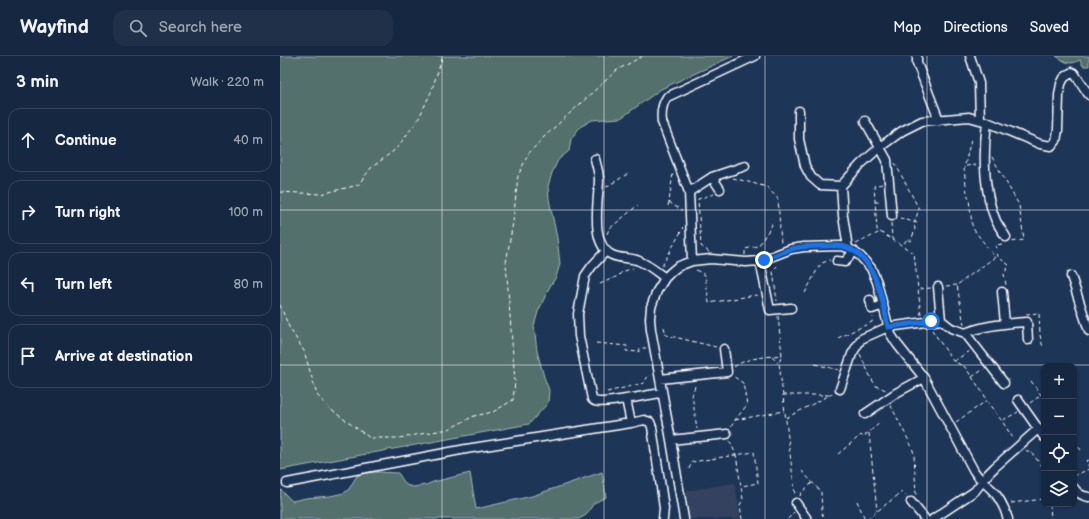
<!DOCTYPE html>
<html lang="en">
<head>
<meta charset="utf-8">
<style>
  :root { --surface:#162841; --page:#1f3048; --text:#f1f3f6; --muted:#9ea6b1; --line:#35445a }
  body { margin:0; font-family:"Balsamiq Sans",sans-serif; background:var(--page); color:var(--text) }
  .controls { position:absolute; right:12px; bottom:12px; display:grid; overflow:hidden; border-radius:8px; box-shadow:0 1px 3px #0004 }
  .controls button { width:36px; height:36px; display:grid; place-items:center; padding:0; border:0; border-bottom:1px solid var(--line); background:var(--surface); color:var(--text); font:20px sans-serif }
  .stop { position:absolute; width:12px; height:12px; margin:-9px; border:3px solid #1a73e8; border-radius:50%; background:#fff }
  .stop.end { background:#1a73e8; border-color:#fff; box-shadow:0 1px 4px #0008 }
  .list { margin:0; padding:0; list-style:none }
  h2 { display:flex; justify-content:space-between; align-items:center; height:52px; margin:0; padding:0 16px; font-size:17px }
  h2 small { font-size:13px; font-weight:400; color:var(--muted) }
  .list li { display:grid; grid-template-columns:26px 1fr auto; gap:12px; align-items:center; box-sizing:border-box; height:64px; margin:0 8px 8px; padding:0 8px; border:1px solid var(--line); border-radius:12px }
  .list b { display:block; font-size:15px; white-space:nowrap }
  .list em { font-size:13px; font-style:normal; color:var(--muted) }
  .icon { flex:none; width:22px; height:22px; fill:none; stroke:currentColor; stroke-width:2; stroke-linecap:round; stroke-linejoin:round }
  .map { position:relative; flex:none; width:809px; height:463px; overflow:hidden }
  header { display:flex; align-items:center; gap:24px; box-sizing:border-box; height:56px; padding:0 20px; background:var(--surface); border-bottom:1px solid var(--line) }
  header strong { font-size:19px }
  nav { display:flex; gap:22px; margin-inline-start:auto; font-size:14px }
  .search { width:280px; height:36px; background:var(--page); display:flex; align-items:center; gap:10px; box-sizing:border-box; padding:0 14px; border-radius:12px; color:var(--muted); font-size:15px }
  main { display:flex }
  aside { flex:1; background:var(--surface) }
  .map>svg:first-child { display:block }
  .built { fill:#34435f }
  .green { fill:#536f6d; stroke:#a9b7b6 }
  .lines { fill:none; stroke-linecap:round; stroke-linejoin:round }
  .minor-casing { stroke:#fff; stroke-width:11 }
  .path { stroke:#fff; stroke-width:1; stroke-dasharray:4 3; stroke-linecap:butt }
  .minor { stroke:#1d3557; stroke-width:8 }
  .route { stroke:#1a73e8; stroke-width:5 }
  .grid { fill:none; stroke:#fff; stroke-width:1; stroke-opacity:0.55 }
</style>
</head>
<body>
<header>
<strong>Wayfind</strong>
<div class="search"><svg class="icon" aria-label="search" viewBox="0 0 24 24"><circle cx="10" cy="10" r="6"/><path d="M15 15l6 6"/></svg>Search here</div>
<nav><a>Map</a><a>Directions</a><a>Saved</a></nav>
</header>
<main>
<aside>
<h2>3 min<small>Walk · 220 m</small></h2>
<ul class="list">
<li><svg class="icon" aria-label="ahead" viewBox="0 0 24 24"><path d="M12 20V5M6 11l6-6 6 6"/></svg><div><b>Continue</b></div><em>40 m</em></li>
<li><svg class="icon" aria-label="right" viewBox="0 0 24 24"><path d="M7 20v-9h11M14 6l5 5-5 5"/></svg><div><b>Turn right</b></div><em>100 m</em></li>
<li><svg class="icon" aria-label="left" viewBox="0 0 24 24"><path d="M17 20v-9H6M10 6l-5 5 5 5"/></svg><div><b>Turn left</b></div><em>80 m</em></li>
<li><svg class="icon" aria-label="arrive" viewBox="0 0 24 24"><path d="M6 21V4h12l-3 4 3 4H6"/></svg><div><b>Arrive at destination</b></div></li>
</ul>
</aside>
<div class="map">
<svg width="809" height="463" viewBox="0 0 809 463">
  <rect width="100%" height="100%" fill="#1d3557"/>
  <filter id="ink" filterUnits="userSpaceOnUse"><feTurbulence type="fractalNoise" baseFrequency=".025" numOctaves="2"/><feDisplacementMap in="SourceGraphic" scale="8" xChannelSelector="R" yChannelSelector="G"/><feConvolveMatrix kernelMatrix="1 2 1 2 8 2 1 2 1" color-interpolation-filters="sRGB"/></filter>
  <g filter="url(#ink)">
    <path class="built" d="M455,427L460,463H409L405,435Z"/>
    <path class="green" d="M0,0H453L381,33L341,62L312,64L300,71L291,83L289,95L278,104L272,117L268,130L269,143L277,182L280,208L276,221L269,232L258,256L254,270L257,295L264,321L269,334L268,347L249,368L0,414Z
      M776,0H809V10H803L800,4C789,10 786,6 776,0Z
      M96,416L118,417L126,429L133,431L146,429L153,426L190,417L196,453L252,440L322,416L326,441L314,447L306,459L299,463H0V433L12,445L26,442L50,440L64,437L69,433L76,421L82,417Z"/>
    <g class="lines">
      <defs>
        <path id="minor" d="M637,0V7L659,64
          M690,0L699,27L700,64
          M519,55V83L525,110L531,121L540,129L561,130
          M585,65L607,104L612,160
          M707,66C703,99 703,134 716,165C719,171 723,176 726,181
          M315,103L318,115L319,123C319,143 309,188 332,199C340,203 350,201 359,205C369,209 377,216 385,222
          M432,121L440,133
          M409,136L432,121L465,110
          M568,192L563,160L561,130L581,108L600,91L622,75L642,65L689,61L707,66L760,88L771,90L776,85L778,74L779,39L781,28L784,22L792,16L794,17L809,39
          M326,195L312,210L305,220L298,258L299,280L312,343C313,344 314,345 315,345C322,349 371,338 382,337
          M412,205L409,136L382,66C381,57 382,48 387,41L475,0
          M480,205L490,254L511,252
          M557,205L565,206L574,195
          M791,220L809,275
          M658,231L661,264
          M722,236L725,267
          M590,244L592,253L603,249
          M685,277L724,327
          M380,323L447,316L444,293
          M560,333L572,298L581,283L608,271L661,264L671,272L685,277C705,269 725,267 747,266L748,284
          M738,344L764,381
          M585,358L616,337L644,322
          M351,367L364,364L370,366L372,371L384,452L383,463
          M391,384L447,378
          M7,427L186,393L351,367L346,343
          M794,432C798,438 802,440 809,441
          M631,446L645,463
          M516,447L527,463
          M404,463L391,384L371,274L370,263L371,251L377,235L385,222L391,216L397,211L404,208L412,205L431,203L466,206L480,205L511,193L524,191L561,190L568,192L580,200L591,212L597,226L610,277L617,288L644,322L694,415C699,423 706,428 712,434C720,442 725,453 728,463
          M653,463L695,435L708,418L715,411L758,373"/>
      </defs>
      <use href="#minor" class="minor-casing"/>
      <path class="path" d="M712,101L739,149L744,184L731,186
        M615,107L639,153L634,168L635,173L631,185L627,183L623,189
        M686,110L696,109
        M453,122L487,131L498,143L501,188
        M602,128L594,130L597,174L634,197L638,233
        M326,131L349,117
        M0,136L41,138L78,129L91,112L116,93L138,64L151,36L163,0
        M389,146L402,155
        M595,146H602
        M388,150L389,146L393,117
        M620,162L637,167
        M611,167L612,183
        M327,178L329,173L358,149
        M576,188L600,176
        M722,188L716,189L718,201L729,209L724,218L726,229
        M429,196L421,190L418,143L434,138
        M465,199V193L474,191L479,189L492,169L491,167
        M382,210L403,172L402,171
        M497,210L493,215L497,245
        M416,214L425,219L429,247L476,239L480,240
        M320,228L338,220L342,216L353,212
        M666,230L677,229
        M525,237L538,212L542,207L550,204
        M0,249L9,271L24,295L37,339L50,353L90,382H119L169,373L194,360L213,356L233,344L235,326L226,207L233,166L238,120L248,98L264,81L337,14L363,0
        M746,258L759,257L760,279L763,292
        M641,259L638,233L651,232
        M498,260L502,299L499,307L515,439
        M684,269L677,229L715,201L694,174L692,169L689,143L687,137L684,113L691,83
        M384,271L386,279L436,291
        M652,274L673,305L685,311L705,340V343L722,365L733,382
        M558,282L592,266L593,261
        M316,287L347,290L346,295L359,296L360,292H366
        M580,298L591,322L596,330L606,334
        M492,301L498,307
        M674,305L690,295
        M535,308L559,314
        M454,311C467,301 487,301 502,299
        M692,321L704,313
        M751,325L764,343
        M415,330L412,339L417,373
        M327,336L364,327L368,320L371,319
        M503,339H550
        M750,347L761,339
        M611,349V350L632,391L634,398L636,440
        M506,362L554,337
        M455,364L504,355
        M723,364L738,356
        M676,366L706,345
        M451,371L455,364L467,349L463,327L453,320
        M589,377L597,455
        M450,385L456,399L463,443L460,449L462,463
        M794,386L801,394
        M746,394L748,396L750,395L763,411
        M558,398L581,379L583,381L601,366
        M809,404L806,405L809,411
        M409,413L412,406L474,396L478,427L462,430
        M522,415L541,436L542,457L544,463
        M794,420L809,413
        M520,440L521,437L532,427
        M577,445L585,463
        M731,447L764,443
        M770,448L771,463
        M508,463L514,456
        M587,463L622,436L626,440"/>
      <use href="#minor" class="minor"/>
    </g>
  </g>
  <g class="lines" filter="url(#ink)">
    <path class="route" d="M484,204C494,200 505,194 516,192C525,190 534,190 544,190C551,190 558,189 565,191C596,200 603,245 608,271L651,265"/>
  </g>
  <path class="grid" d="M162,0V463M324,0V463M485,0V463M647,0V463M0,154H809M0,309H809"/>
</svg>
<div class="controls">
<button>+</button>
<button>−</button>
<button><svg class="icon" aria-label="locate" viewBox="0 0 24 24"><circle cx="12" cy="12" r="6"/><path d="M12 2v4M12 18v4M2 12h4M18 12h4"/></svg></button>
<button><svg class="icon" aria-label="layers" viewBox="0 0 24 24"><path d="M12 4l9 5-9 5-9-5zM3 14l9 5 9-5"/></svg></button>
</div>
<div class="stop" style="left:651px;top:265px"></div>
<div class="stop end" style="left:484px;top:204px"></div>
</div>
</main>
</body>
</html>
